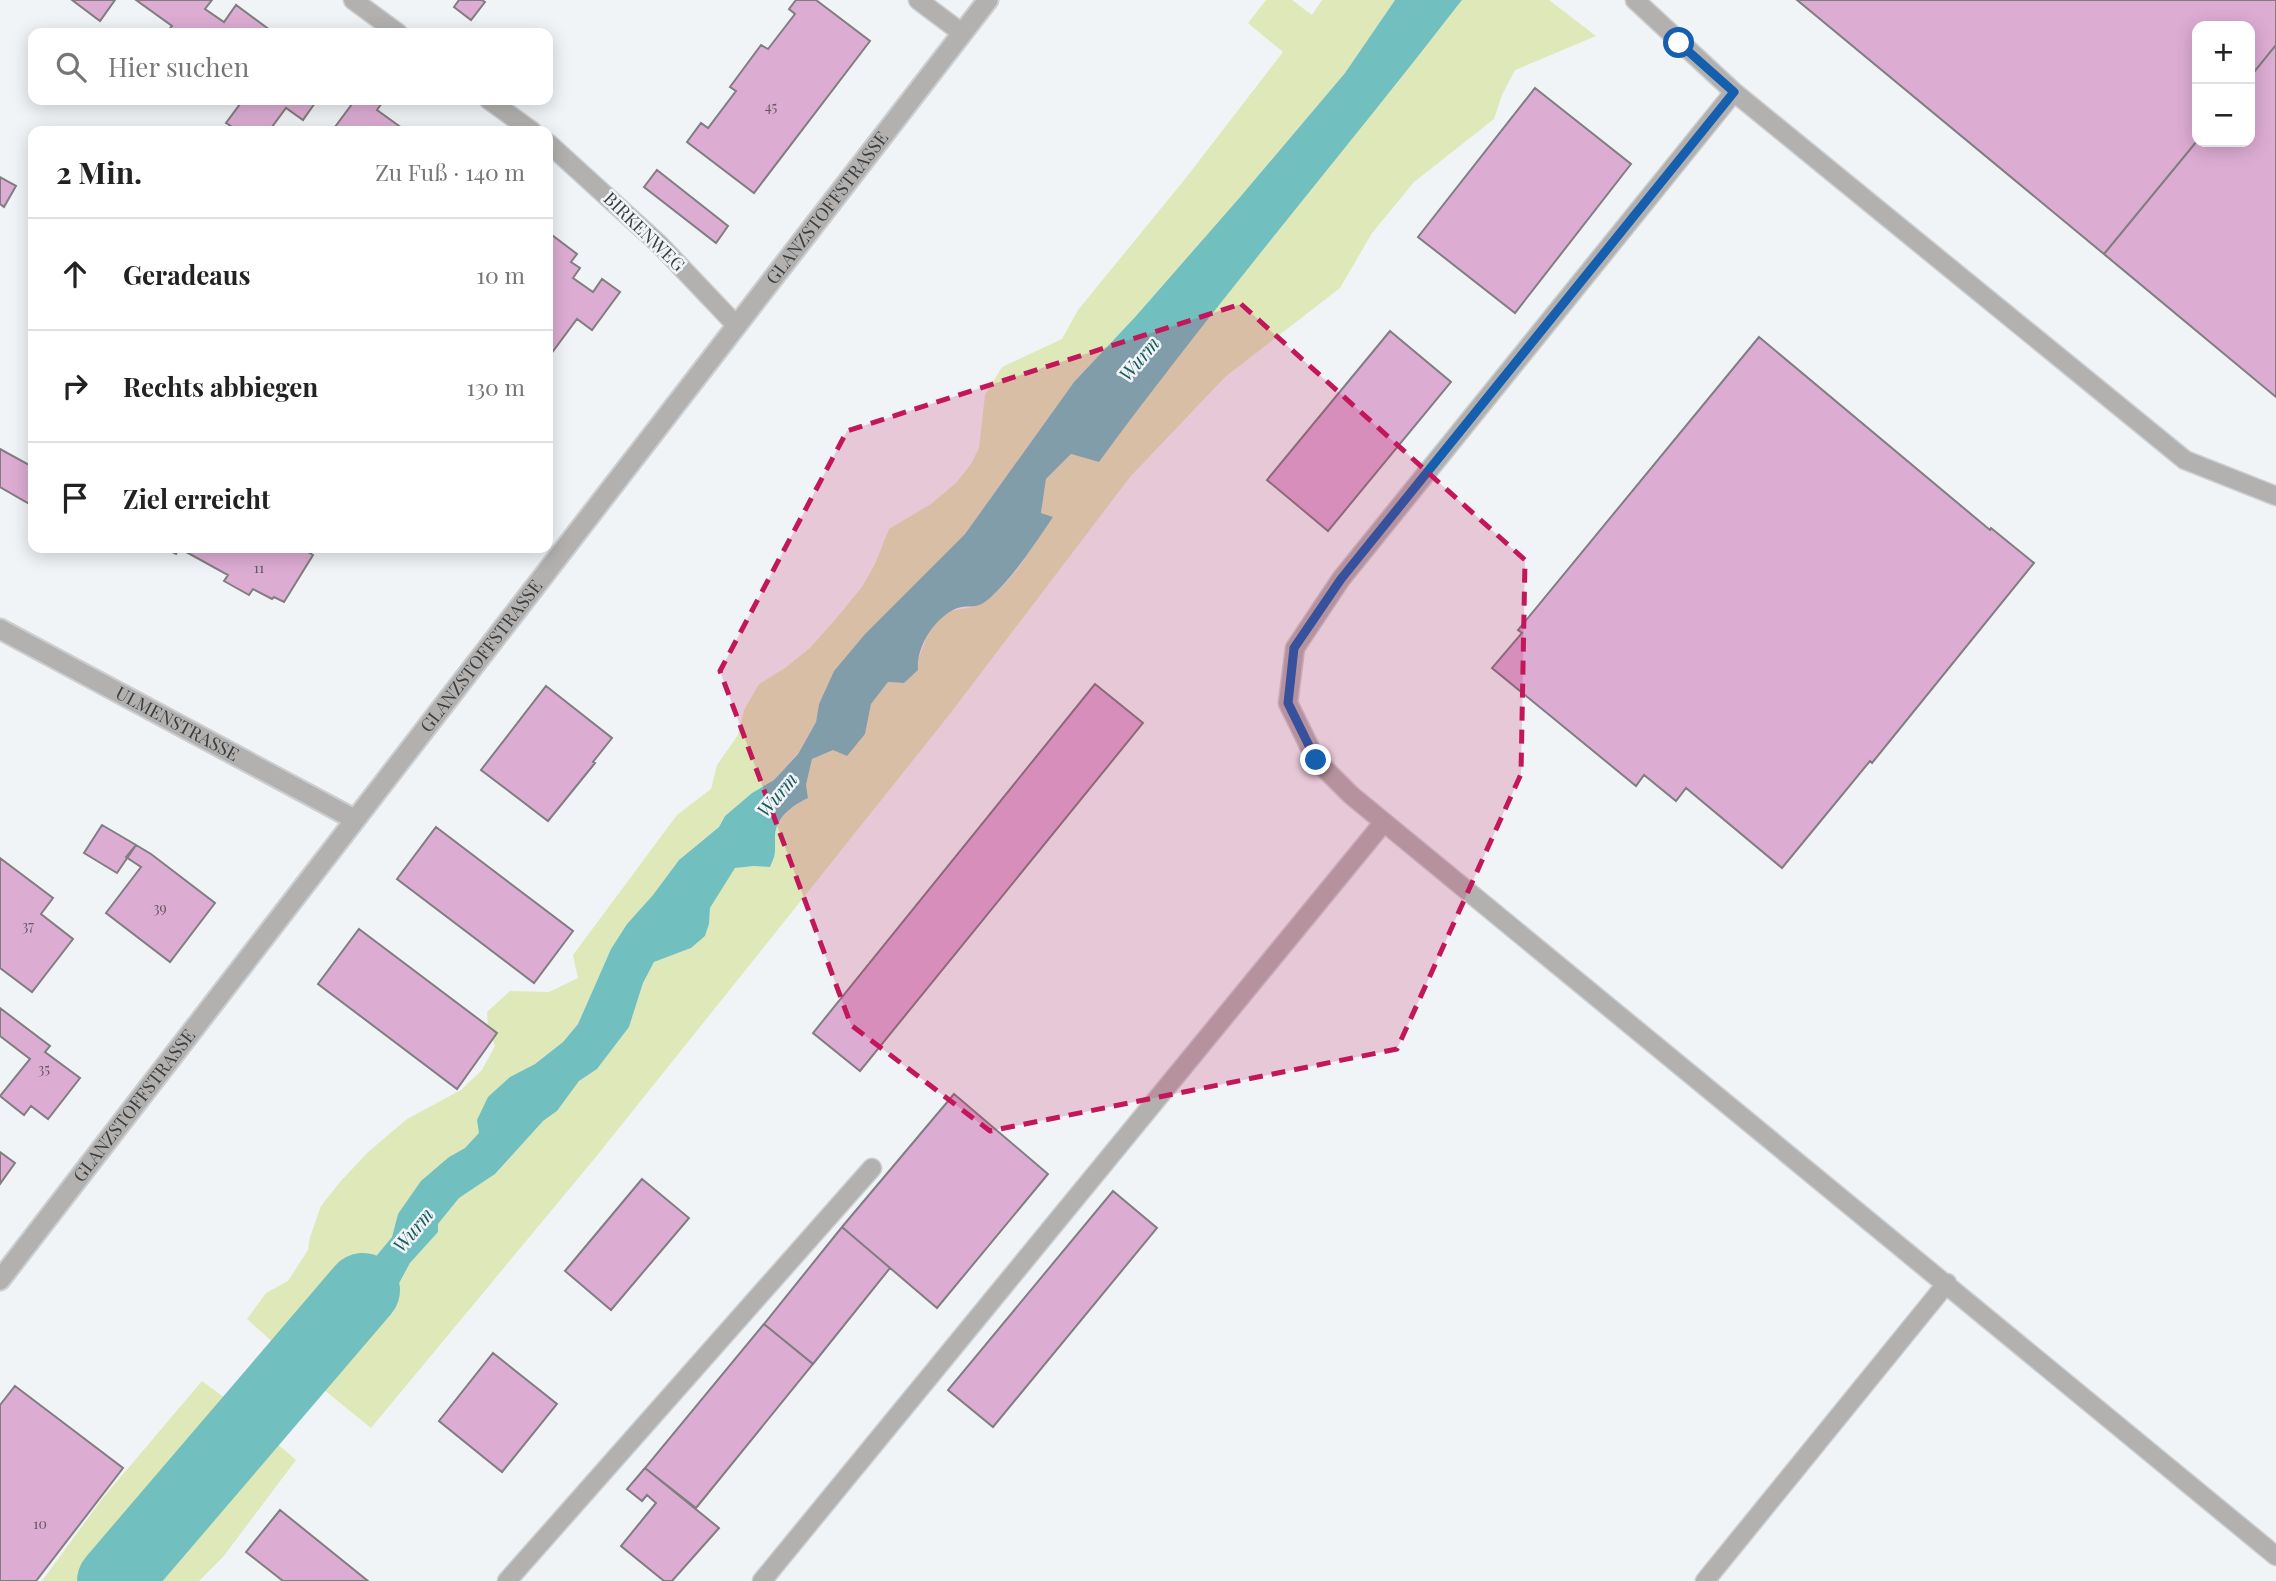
<!DOCTYPE html>
<html lang="de">
<head>
<meta charset="utf-8">
<style>
  :root { --surface:#fff; --page:#f2f2f2; --text:#222; --muted:#767676; --line:#e0e0e0 }
  body { margin:0; font-family:"Playfair Display",serif; background:var(--page); color:var(--text) }
  .controls { position:absolute; right:21px; top:21px; display:grid; overflow:hidden; border-radius:14px; box-shadow:0 4px 18px #0003 }
  .controls button { width:63px; height:63px; display:grid; place-items:center; padding:0; border:0; border-bottom:2px solid var(--line); background:var(--surface); color:var(--text); font:35px sans-serif }
  .stop { position:absolute; width:21px; height:21px; margin:-16px; border:5px solid #155fae; border-radius:50%; background:#fff }
  .stop.end { background:#155fae; border-color:#fff; box-shadow:0 2px 7px #0008 }
  .list { margin:0; padding:0; list-style:none }
  h2 { display:flex; justify-content:space-between; align-items:center; height:91px; margin:0; padding:0 28px; font-size:30px }
  h2 small { font-size:23px; font-weight:400; color:var(--muted) }
  .list li { display:grid; grid-template-columns:46px 1fr auto; gap:21px; align-items:center; box-sizing:border-box; height:112px; padding:0 28px; border-top:2px solid var(--line) }
  .list b { display:block; font-size:26px; white-space:nowrap }
  .list em { font-size:23px; font-style:normal; color:var(--muted) }
  .icon { flex:none; width:38px; height:38px; fill:none; stroke:currentColor; stroke-width:2; stroke-linecap:round; stroke-linejoin:round }
  .map { position:relative; flex:none; width:2276px; height:1581px; overflow:hidden }
  .search { position:absolute; background:var(--surface); box-shadow:0 4px 18px #0003; left:28px; top:28px; width:525px; height:77px; display:flex; align-items:center; gap:18px; box-sizing:border-box; padding:0 24px; border-radius:14px; color:var(--muted); font-size:26px }
  .panel { position:absolute; background:var(--surface); box-shadow:0 4px 18px #0003; left:28px; top:126px; width:525px; height:427px; border-radius:14px }
  .map>svg:first-child { display:block }
  .green { fill:#dee8b8 }
  .water { fill:#71bfbf }
  .lines { fill:none; stroke-linecap:round; stroke-linejoin:round }
  .river { stroke:#71bfbf; stroke-width:74 }
  .building { fill:#ddacd3; stroke:#817d80; stroke-width:2 }
  .service-casing { stroke:#cccfd2; stroke-width:21 }
  .minor-casing { stroke:#cccfd2; stroke-width:23 }
  .service { stroke:#b2b1b0; stroke-width:18 }
  .minor { stroke:#b2b1b0; stroke-width:19 }
  .route { stroke:#155fae; stroke-width:9 }
  .marked { fill:#c2185b; fill-opacity:0.2; stroke:#c2185b; stroke-width:5; stroke-dasharray:14 9; stroke-linejoin:round }
  .labels { text-anchor:middle; stroke-width:5; stroke-linejoin:round; paint-order:stroke }
  .number-label { font-size:14px; fill:#635862 }
  .street-label { font-size:18px; fill:#3a3c3d; stroke:#f0f4f7 }
  .water-label { font-size:19px; font-style:italic; fill:#185b5b; stroke:#f0f4f7 }
</style>
</head>
<body>
<div class="map">
<svg width="2276" height="1581" viewBox="0 0 2276 1581">
  <rect width="100%" height="100%" fill="#f0f4f7"/>
  <path class="green" d="M1266,0H1292L1312,15L1322,0H1395L1345,73L1241,196L1136,316L1074,382L965,534L865,634L834,671L819,704L816,722L798,753L774,780L752,793L725,816L719,827L679,860L653,895L627,924L611,949L578,1024L563,1042L535,1064L510,1077L480,1133L465,1148L449,1157L398,1214L392,1237L373,1260L359,1271L332,1280L312,1304L307,1342L287,1355L247,1319L266,1293L288,1281L308,1250L310,1237L321,1206L340,1182L368,1152L407,1119L461,1090L482,1070L495,1046L488,1027L487,1012L510,991L549,992L578,978L573,955L677,815L711,789L717,765L738,735L744,710L759,684L785,668L810,648L834,621L862,587L875,564L889,529L931,504L956,483L971,464L979,448L985,395L1002,367L1062,339L1078,310L1185,179L1283,52L1248,23Z
    M1462,0H1549L1596,36L1515,70L1502,95L1494,119L1414,182L1372,233L1340,288L1225,377L1130,477L949,715L772,937L595,1158L371,1428L323,1389L339,1365L367,1315L390,1300L410,1263L438,1232V1224L459,1198L495,1174L543,1121L557,1111L579,1081L597,1069L629,1027L643,983L654,962L691,948L705,936L709,924L710,908L735,868L754,866L770,867C776,854 775,854 775,840C774,819 792,806 808,798L806,785L812,759L865,734L871,704L888,682L904,683C908,675 914,667 918,659C924,646 927,632 938,621C956,602 968,614 985,601C1014,582 1033,545 1053,517L1041,514L1046,479L1071,454L1099,462C1215,304 1342,155 1462,0Z
    M202,1381L241,1410L95,1581H42L102,1499Z
    M266,1434L296,1460L223,1557L199,1581H142L184,1528Z"/>
  <path class="water" d="M1395,0H1462C1342,155 1215,304 1099,462L1071,454L1046,479L1041,513L1053,517C1034,545 1015,575 990,598C974,612 969,603 955,609C934,619 916,647 918,670L904,683L888,682L871,704L865,734L847,756L833,750L812,759L806,785L808,798C791,806 774,819 775,840C775,854 776,854 770,867L754,866L735,868L710,908L709,924L705,936L691,948L654,962L643,983L629,1027L597,1069L579,1081L557,1111L543,1121L495,1174L459,1198L438,1224V1232L410,1263L390,1300L367,1315L339,1365L323,1389L287,1355L307,1342L312,1304L332,1280L359,1271L373,1260L392,1237L398,1214L421,1181L449,1157L465,1148L479,1133L477,1120L488,1097L510,1077L535,1064L563,1042L578,1024L611,949L627,924L653,895L679,860L719,827L725,816L752,793L774,780L798,754L816,722L819,704L834,671L865,634L965,534L1074,382L1136,316L1241,196L1345,73Z
    M241,1410L266,1434L184,1528L142,1581H95Z"/>
  <g class="lines">
    <path class="river" d="M114,1581L363,1290"/>
  </g>
  <path class="building" d="M72,0H115L100,21Z
    M136,0H212L205,9L224,22L236,5L274,33H166L172,26Z
    M459,0H482L485,2L471,20L454,7Z
    M796,0H816L870,41L754,193L687,142L701,123L708,128L736,91L730,87L761,45L768,49L795,14L789,9Z
    M1797,0H2276V45L2250,77V26H2197V141L2104,254Z
    M2276,45V397L2104,254L2197,141L2250,142V77Z
    M1535,88L1631,164L1515,313L1418,237Z
    M243,100H317L303,120L286,108L269,131H239L226,123Z
    M355,100H384L377,110L406,131H332Z
    M657,170L728,226L716,243L644,187Z
    M0,177L16,186L4,207L0,204Z
    M548,232L577,254L571,262L580,268L573,278L593,292L602,279L620,292L592,330L577,319L548,358Z
    M1390,331L1451,382L1328,531L1267,480Z
    M1759,337L1990,530L1991,528L2034,563L1872,763L1870,761L1782,868L1686,788L1676,801L1644,775L1636,786L1492,668L1522,633L1518,630Z
    M0,449L33,467V506L0,487Z
    M164,548H301L313,555L284,602L274,597L272,599L253,589L249,595L224,581L228,575L179,548L176,554Z
    M1095,684L1143,723L860,1071L813,1033Z
    M546,686L612,738L593,762L595,763L548,821L481,770Z
    M102,825L136,845L117,873L84,853Z
    M436,827L573,931L534,983L397,879Z
    M136,845L151,854L215,903L170,962L106,913L141,867L126,857Z
    M0,858L53,898L41,914L73,939L32,992L0,968Z
    M359,929L497,1033L457,1089L318,984Z
    M0,1008L50,1046L45,1052L80,1078L48,1119L31,1106L24,1115L0,1096L30,1059L0,1036Z
    M954,1094L1048,1174L937,1308L842,1227Z
    M0,1152L15,1163L0,1184Z
    M642,1179L689,1218L611,1310L565,1271Z
    M1113,1191L1157,1228L993,1427L948,1390Z
    M842,1227L890,1268L813,1364L764,1324Z
    M764,1324L813,1364L696,1508L645,1468Z
    M493,1353L557,1404L502,1472L439,1421Z
    M15,1386L123,1468L36,1581H0V1405Z
    M645,1468L719,1528L672,1581H664L621,1546L656,1503L647,1495L642,1501L627,1489Z
    M280,1510L368,1581H283L246,1552Z"/>
  <g class="lines">
    <defs>
      <path id="service" d="M353,0L398,33
        M918,0L962,33
        M1635,0L1734,92L2185,460L2276,496
        M1734,92L1341,579L1295,648L1288,703L1316,760L1351,795L2276,1556
        M489,100L532,131
        M548,143L659,244L737,326
        M507,1581L872,1168
        M762,1581L1384,822
        M1705,1581L1947,1283"/>
      <g id="minor">
        <path id="s1" d="M0,629L354,819"/>
        <path id="s2" d="M0,1280L988,0"/>
      </g>
    </defs>
    <use href="#service" class="service-casing"/>
    <use href="#minor" class="minor-casing"/>
    <use href="#service" class="service"/>
    <use href="#minor" class="minor"/>
  </g>
  <g class="lines">
    <path class="route" d="M1316,760L1288,703L1294,648L1341,579L1734,92L1679,43"/>
  </g>
  <path class="marked" d="M1241,304L1525,560L1521,774L1397,1049L990,1131L851,1025L720,671L847,431Z"/>
  <g class="labels">
    <g class="number-label">
      <text x="771" y="112">45</text>
      <text x="259" y="573">11</text>
      <text x="160" y="913">39</text>
      <text x="28" y="931">37</text>
      <text x="44" y="1074">35</text>
      <text x="40" y="1529">10</text>
    </g>
    <g class="street-label">
      <text dy="6" stroke="none"><textPath href="#s2" startOffset="1354">GLANZSTOFFSTRASSE</textPath></text>
      <text transform="translate(644 232) rotate(44)" y="6">BIRKENWEG</text>
      <text dy="6" stroke="none"><textPath href="#s2" startOffset="788">GLANZSTOFFSTRASSE</textPath></text>
      <text dy="6" stroke="none"><textPath href="#s1" startOffset="201">ULMENSTRASSE</textPath></text>
      <text dy="6" stroke="none"><textPath href="#s2" startOffset="220">GLANZSTOFFSTRASSE</textPath></text>
    </g>
    <g class="water-label">
      <text transform="translate(1139 359) rotate(-50)" y="7">Wurm</text>
      <text transform="translate(777 795) rotate(-50)" y="7">Wurm</text>
      <text transform="translate(413 1230) rotate(-50)" y="7">Wurm</text>
    </g>
  </g>
</svg>
<div class="controls">
<button>+</button>
<button>−</button>
</div>
<div class="stop" style="left:1679px;top:43px"></div>
<div class="stop end" style="left:1316px;top:760px"></div>
<div class="search"><svg class="icon" aria-label="search" viewBox="0 0 24 24"><circle cx="10" cy="10" r="6"/><path d="M15 15l6 6"/></svg>Hier suchen</div>
<section class="panel">
<h2>2 Min.<small>Zu Fuß · 140 m</small></h2>
<ul class="list">
<li><svg class="icon" aria-label="ahead" viewBox="0 0 24 24"><path d="M12 20V5M6 11l6-6 6 6"/></svg><div><b>Geradeaus</b></div><em>10 m</em></li>
<li><svg class="icon" aria-label="right" viewBox="0 0 24 24"><path d="M7 20v-9h11M14 6l5 5-5 5"/></svg><div><b>Rechts abbiegen</b></div><em>130 m</em></li>
<li><svg class="icon" aria-label="arrive" viewBox="0 0 24 24"><path d="M6 21V4h12l-3 4 3 4H6"/></svg><div><b>Ziel erreicht</b></div></li>
</ul>
</section>
</div>
</body>
</html>
